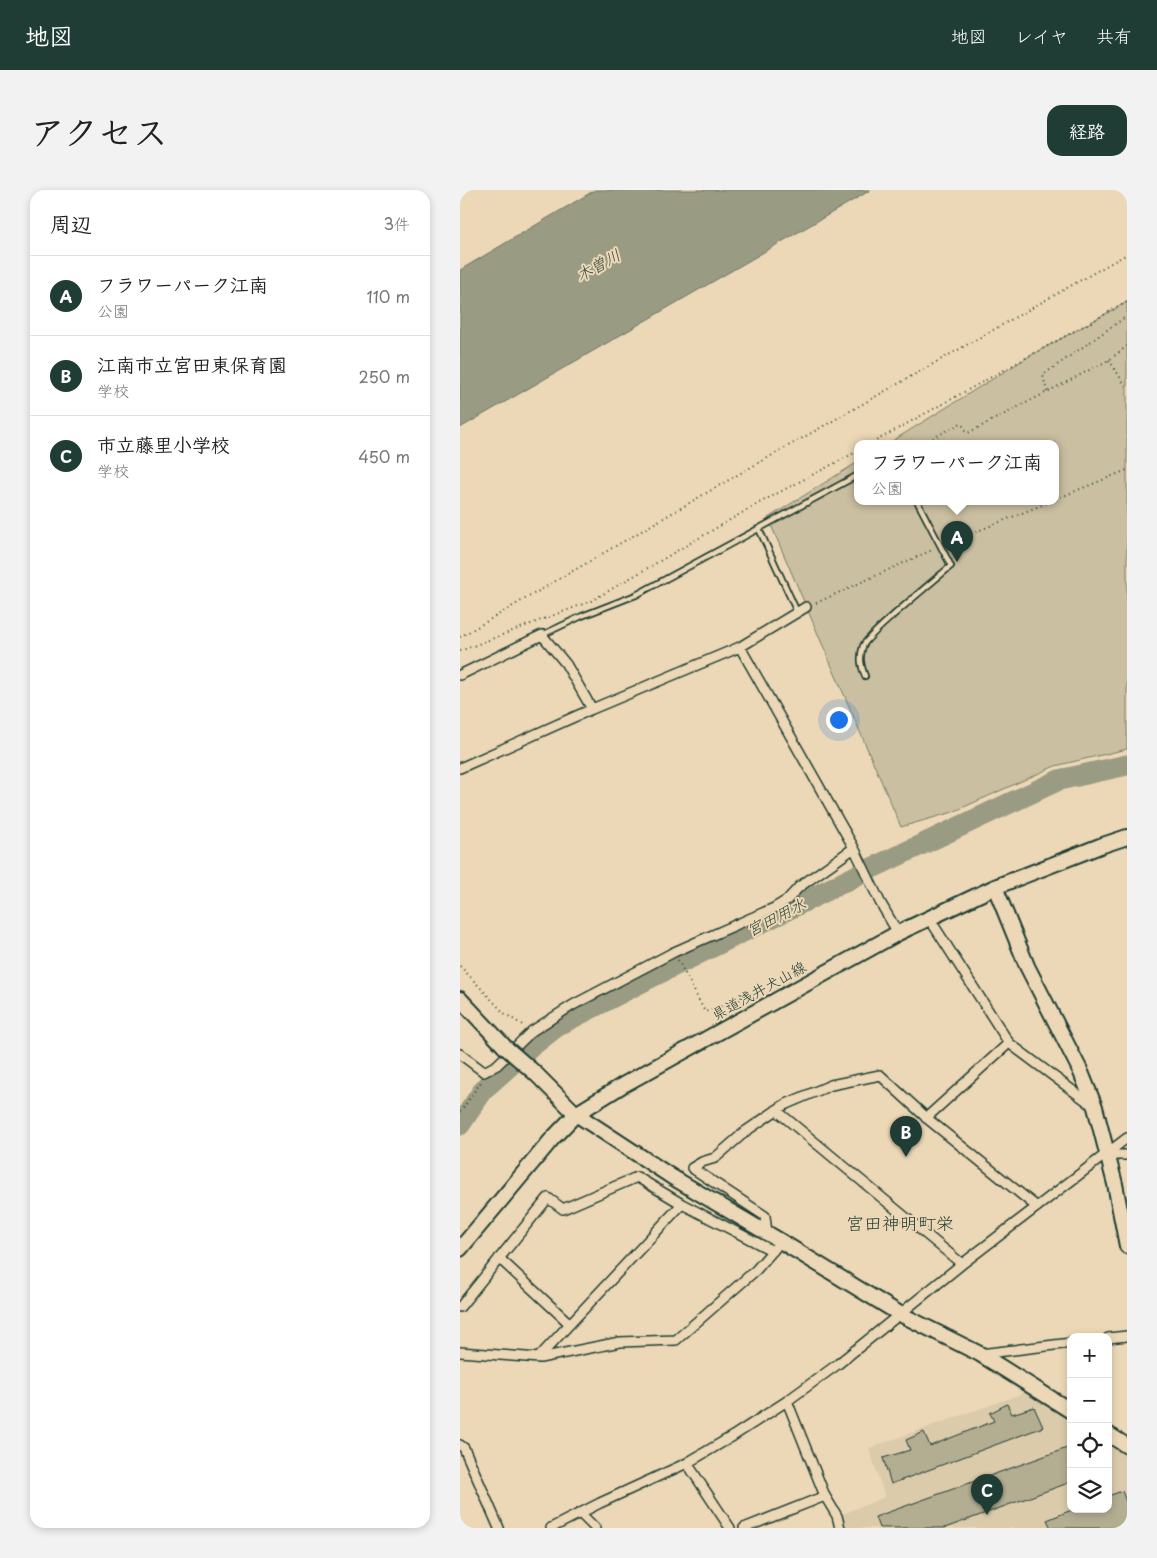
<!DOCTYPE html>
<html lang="ja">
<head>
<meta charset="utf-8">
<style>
  :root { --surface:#fff; --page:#f2f2f2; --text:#222; --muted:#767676; --line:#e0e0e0; --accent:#1f3d34 }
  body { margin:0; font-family:"Playpen Sans","Klee One",sans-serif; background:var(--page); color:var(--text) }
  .controls { position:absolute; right:15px; bottom:15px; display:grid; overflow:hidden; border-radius:10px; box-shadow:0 2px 8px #0003 }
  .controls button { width:45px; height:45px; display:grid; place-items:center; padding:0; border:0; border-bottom:1px solid var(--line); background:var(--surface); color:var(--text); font:25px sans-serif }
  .you { position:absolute; left:378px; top:529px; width:18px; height:18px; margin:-12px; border:4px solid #fff; border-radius:50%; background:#1a73e8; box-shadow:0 0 0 8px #1a73e833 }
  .badge { display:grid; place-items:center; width:32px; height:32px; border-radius:50%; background:var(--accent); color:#fff; font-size:16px; font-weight:700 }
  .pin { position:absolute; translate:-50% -41px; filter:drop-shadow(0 1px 2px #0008) }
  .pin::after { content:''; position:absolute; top:26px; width:18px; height:15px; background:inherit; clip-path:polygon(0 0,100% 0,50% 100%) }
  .popup { position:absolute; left:394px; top:250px; width:205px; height:65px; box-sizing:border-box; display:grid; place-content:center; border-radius:10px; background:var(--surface); filter:drop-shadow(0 1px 4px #0005); font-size:16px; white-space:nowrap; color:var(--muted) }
  .popup b { font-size:19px; color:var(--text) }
  .popup::after { content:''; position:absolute; left:50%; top:100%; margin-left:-10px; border:10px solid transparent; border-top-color:var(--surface) }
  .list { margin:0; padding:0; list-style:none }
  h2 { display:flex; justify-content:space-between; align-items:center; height:65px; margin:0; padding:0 20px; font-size:21px }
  h2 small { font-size:16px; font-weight:400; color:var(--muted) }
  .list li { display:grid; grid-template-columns:32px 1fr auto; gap:15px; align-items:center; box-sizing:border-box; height:80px; padding:0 20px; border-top:1px solid var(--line) }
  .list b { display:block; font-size:19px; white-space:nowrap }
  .list p { margin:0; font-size:16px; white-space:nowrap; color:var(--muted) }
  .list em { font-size:16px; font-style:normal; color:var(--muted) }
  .icon { flex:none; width:28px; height:28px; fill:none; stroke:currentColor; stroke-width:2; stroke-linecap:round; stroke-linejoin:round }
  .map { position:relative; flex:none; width:667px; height:1338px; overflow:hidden; border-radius:15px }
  header { display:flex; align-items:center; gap:30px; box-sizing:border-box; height:70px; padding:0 25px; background:var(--accent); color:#fff }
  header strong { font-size:24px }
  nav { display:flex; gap:28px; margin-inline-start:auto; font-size:18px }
  .intro { display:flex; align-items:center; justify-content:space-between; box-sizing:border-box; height:120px; padding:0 30px }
  h1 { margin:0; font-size:35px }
  .button { padding:12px 22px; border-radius:15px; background:var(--accent); color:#fff; font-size:18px; font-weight:700 }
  main { display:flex; gap:30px; padding:0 30px }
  aside { flex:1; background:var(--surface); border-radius:15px; box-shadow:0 2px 8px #0003 }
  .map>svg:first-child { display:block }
  .built { fill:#dbcbab }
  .green { fill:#cabfa1; stroke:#747e6a }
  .water { fill:#9a9b83; stroke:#697563 }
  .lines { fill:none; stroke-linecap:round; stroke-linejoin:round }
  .river { stroke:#9a9b83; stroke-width:21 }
  .building { fill:#b3ad92; stroke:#1f3d34 }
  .lane-casing { stroke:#1f3d34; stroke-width:8 }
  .street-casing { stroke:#1f3d34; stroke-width:12 }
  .secondary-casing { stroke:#1f3d34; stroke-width:18 }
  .path { stroke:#1f3d34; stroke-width:2; stroke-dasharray:1 4; stroke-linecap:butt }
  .lane { stroke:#ecd8b6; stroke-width:4.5 }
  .street { stroke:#ecd8b6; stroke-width:9 }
  .secondary { stroke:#ecd8b6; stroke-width:14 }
  .secondary-bridge-casing { stroke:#1f3d34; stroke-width:18; stroke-linecap:butt }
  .secondary-bridge { stroke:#ecd8b6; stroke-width:14 }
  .labels { text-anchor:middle; stroke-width:4; stroke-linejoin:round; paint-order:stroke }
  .street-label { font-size:15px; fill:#1f3d34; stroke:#ecd8b6 }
  .water-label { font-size:16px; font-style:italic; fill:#314b40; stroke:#ecd8b6 }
  .quarter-label { font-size:18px; fill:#1f3d34; stroke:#ecd8b6 }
</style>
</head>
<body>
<header>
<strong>地図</strong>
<nav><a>地図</a><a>レイヤ</a><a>共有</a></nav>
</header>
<div class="intro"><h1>アクセス</h1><a class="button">経路</a></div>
<main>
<aside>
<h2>周辺<small>3件</small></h2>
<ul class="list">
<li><span class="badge">A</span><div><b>フラワーパーク江南</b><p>公園</p></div><em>110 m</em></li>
<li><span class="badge">B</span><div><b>江南市立宮田東保育園</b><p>学校</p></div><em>250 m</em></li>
<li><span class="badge">C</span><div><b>市立藤里小学校</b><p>学校</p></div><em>450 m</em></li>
</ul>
</aside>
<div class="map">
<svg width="667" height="1338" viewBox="0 0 667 1338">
  <rect width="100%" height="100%" fill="#ecd8b6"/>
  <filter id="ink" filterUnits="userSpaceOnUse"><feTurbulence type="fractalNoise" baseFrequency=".02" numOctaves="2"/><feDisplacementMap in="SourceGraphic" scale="10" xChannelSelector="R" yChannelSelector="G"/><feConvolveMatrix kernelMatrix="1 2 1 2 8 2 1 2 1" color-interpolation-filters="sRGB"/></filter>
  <g filter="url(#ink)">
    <path class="built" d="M567,1202L611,1229V1319H648V1252L667,1263V1338H385L380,1325L425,1307L409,1258Z"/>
    <path class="green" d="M667,112V559L595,576L493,622L441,637L308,328L398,272V311H596V253H429L568,167Z"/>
    <path class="water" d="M135,0H411L0,238V80Z"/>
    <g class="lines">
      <path class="river" d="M0,935L24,899L72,856L99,835L192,787L412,678L599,590L667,575"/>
    </g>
    <path class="building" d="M547,1214L552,1224L574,1217L583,1237L431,1294L423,1268L450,1260L446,1250L464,1242L470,1256L534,1231L530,1223Z
      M607,1258L611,1269V1292L485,1338H419L415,1327Z
      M662,1301L667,1314V1338H591L587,1330L614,1319H648V1306Z"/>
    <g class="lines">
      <defs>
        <path id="lane" d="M299,339L337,422
          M82,445L122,426L176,405L398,285
          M405,486C401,476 399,468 403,456C407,445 477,388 491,376L457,311"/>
        <path id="street" d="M280,457L394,658L420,712L438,743
          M0,485L82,445L106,474L132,519
          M0,578L132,519L280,457L346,417
          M469,728L549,853L632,915
          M0,864L24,882L37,875L72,841L113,815L214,762L314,718L327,710L339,697L394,658
          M316,920L502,1074
          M466,928L549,853
          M647,965H667
          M307,1043L305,1026L232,978L242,972L255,968L286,941L324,915L371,895L420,885L469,930L577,1017
          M39,1068L110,1134
          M0,1117L88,1008L103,1019L177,987L222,1014L313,1061
          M648,1148L667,1146
          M0,1162L80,1168L160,1152L216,1150L296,1080L316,1057
          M520,1164L611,1153
          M78,1168L222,1014
          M327,1211L365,1306L377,1326L380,1338
          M0,1255L4,1258L39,1338
          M227,1273L270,1338
          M120,1323L135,1338
          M91,1338L140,1313L227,1273L273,1246L327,1211L378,1174L502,1074L667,948
          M284,1338L365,1306"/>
        <path id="secondary" d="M535,697L567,776L620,880L635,917L655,994L667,1056
          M0,809L45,857
          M75,883L116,924L212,987L322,1052L440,1124L520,1164L611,1221
          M0,1059L92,949L116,924L163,895L438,743L535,697L640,656L667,647
          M648,1244L667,1256"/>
      </defs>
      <use href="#lane" class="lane-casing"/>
      <use href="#street" class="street-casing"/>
      <use href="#secondary" class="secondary-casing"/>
      <path class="path" d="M649,170L667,198
        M587,202L583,185L667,126
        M412,253L667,112
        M464,253L501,233L508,243L649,170L667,156
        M596,309L667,280
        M488,353L592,311
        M356,413L474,359
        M0,447L272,288L667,64
        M0,461L131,411L299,313L398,261
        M218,770L245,822L306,800
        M0,776L44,823L64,836
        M0,922L21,892"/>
      <use href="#lane" class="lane"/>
      <use href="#street" class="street"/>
      <use href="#secondary" class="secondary"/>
      <defs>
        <path id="secondary-bridge" d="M45,857L75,883"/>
      </defs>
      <use href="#secondary-bridge" class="secondary-bridge-casing"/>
      <use href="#secondary-bridge" class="secondary-bridge"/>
    </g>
  </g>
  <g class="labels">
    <g class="street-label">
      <text transform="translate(299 801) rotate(-29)" y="5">県道浅井犬山線</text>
    </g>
    <g class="water-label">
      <text transform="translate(138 75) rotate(-29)" y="6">木曽川</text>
      <text transform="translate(316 727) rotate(-27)" y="6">宮田用水</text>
    </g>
    <g class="quarter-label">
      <text x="440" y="1040">宮田神明町栄</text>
    </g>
  </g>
</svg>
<div class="controls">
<button>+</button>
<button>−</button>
<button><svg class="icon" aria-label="locate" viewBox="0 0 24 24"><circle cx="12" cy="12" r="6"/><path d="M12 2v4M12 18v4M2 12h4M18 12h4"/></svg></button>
<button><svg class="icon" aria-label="layers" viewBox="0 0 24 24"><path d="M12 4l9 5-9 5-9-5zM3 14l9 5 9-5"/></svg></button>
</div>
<div class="you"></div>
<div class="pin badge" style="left:497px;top:372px">A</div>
<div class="popup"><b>フラワーパーク江南</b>公園</div>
<div class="pin badge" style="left:446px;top:967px">B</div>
<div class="pin badge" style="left:527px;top:1325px">C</div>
</div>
</main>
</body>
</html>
